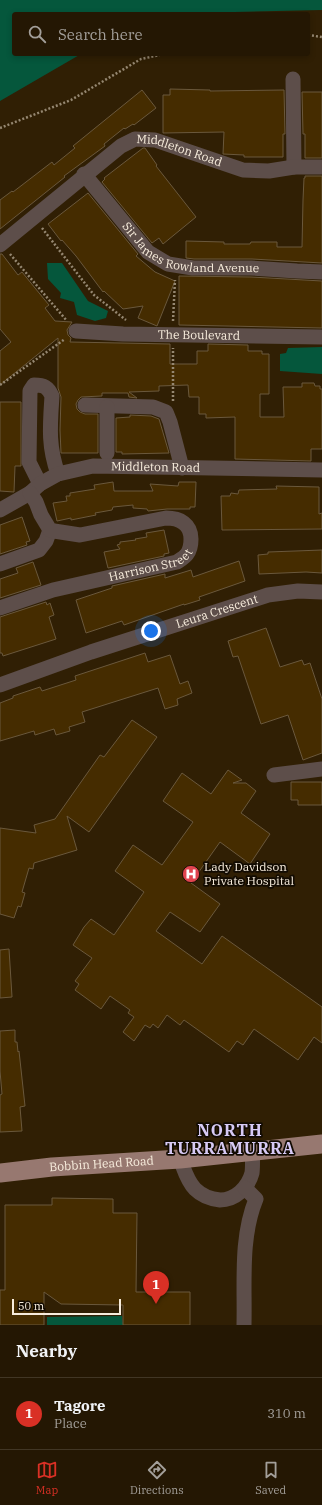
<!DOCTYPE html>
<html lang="en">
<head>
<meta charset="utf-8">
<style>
  :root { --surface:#241703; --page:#302412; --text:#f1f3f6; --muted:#a39f9a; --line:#413625; --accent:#d93025 }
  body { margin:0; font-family:"IBM Plex Serif",serif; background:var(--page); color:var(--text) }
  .scale { position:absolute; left:12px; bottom:10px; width:109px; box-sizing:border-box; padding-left:4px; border:2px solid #f7ecdc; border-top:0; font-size:11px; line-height:14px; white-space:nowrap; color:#f7ecdc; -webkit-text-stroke:3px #120b02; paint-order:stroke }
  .you { position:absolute; left:151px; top:631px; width:14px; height:14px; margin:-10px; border:3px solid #fff; border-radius:50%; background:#1a73e8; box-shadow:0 0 0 6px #1a73e833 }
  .badge { display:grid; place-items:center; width:26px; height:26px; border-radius:50%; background:var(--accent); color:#fff; font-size:13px; font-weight:700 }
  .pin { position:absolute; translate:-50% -33px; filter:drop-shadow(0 1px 2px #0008) }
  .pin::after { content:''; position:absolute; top:21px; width:14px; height:12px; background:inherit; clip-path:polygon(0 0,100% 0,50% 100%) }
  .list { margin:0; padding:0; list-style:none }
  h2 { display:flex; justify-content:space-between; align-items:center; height:52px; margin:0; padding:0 16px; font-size:17px }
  h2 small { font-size:13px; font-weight:400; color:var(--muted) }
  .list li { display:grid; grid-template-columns:26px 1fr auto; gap:12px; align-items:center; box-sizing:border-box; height:72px; padding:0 16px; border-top:1px solid var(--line) }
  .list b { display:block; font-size:15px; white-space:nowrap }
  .list p { margin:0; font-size:13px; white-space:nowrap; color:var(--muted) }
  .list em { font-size:13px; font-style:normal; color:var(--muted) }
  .icon { flex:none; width:22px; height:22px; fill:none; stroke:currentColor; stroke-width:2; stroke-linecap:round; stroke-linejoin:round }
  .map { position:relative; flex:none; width:322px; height:1325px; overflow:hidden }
  .search { position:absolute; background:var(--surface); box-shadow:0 2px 6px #0003; left:12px; right:12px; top:12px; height:44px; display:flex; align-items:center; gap:10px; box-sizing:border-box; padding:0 14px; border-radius:4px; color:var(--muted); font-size:15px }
  .sheet { height:124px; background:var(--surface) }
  nav { display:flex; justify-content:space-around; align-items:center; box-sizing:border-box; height:56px; border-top:1px solid var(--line); background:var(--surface); font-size:11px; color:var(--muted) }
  nav a { display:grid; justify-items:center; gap:2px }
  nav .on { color:var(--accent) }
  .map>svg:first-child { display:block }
  .green { fill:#05573c }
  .building { fill:#452c00; stroke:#6a583c }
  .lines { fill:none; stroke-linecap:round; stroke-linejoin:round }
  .path { stroke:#958771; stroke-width:2.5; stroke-dasharray:2 2; stroke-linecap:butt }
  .minor { stroke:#5d4e4a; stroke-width:15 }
  .major { stroke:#977870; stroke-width:19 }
  .labels { text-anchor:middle; stroke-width:3.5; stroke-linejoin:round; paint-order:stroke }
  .street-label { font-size:12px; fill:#f7ecdc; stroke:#120b02 }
  .poi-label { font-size:12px; fill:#f7ecdc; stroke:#120b02; text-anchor:start }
  .district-label { font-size:16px; font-weight:bold; letter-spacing:1px; fill:#d7caf5; stroke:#120b02 }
</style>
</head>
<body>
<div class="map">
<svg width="322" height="1325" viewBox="0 0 322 1325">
  <rect width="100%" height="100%" fill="#301f04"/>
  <path class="green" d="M0,0H322V10L150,14H14V54H81L0,101Z
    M47,263H62L88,301L108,311L106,318L95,321L77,315L74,302L60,298L61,293L48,279Z
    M322,347V374L280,371V354L286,353L288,348Z
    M122,1316L123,1325H47V1317Z"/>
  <path class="building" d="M170,89L210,90V91L284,90L285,134H283V157H244V155L223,154L224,132L163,133V95H170Z
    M142,90L156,108L134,125L133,124L125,129L124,128L104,144L105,146L64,176L65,177L0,229V200L12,191L13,192L52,162L54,165L75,148L73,146Z
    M302,92H322V158H305V134H303Z
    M143,148H145L157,165L156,166L196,217L163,244L159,238L152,243L102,182L105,179L104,178Z
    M305,176H322V263L252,259H194L186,258V241L224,242V244H250L251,242H277V247H302L303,200L304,178H305Z
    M88,193L138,254L136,256L155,272L175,281L157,326L138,318L143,306L123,309L104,291L103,292L76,256L62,240L61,241L48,224Z
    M0,254H2L18,275L22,272L35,288L49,305L45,308L55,321L72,322L67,330L68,335L71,338L70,342L170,344V364H197V351H208V344L248,345V351H262V354H269V394H260V417H284L283,387H302V383H314L315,386H320V389H322V449H311V461L235,459V417L206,418V414H199V397H189L188,385L159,386V391L129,392L137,398L129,397L128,393H102V396L81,397L78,400L76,404L77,409L80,412L85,414H98V453H61L60,430L61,397L58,388V338L0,385V351L11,342L0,329Z
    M179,276L251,277L322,281V328L179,325Z
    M0,402H21V466H15L14,492L0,491Z
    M130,415L151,416L159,419L169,453L122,454V452H116V418L130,417Z
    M113,482L114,491H153L150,484L178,486L179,482H196L195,507H190V509H167L148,511L147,509L133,508V505L113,507L112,510L95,513L96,515L71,520V518L57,521L53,503L67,501L66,496H70V493L95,489L94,485Z
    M276,486L319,487V514L322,513V529L222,530L221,496H230L231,493L238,494L239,490L277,489Z
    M22,517L30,541L26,542L27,545L0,554V525Z
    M164,530L169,553L164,554V556L108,568L104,552L120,549L117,545L120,544V542L136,540L135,539L147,537L146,533Z
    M322,550V573L306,572L259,574L258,555L268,554V552Z
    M239,561L245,581L199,597L200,600L184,605V604L124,625L122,621L86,633L76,600L112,588V586L165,574V578L191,570L193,577Z
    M33,562L41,585L0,598V579L18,573L16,568Z
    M46,602L47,605L50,603L54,615L49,617L56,639L3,656L2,653H0V617Z
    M266,628L280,667L302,660L304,665L310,663L322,699V753L303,760L288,715L261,724L238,656L233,657L228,641Z
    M145,653L148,662L170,655L180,684L188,681L192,693L177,699L178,705L165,709L158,688L82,712L85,722L69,727L70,731L56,735L54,729L35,735L34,731L0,741V703L13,698V696L40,687L42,691L76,680L75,676Z
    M132,720L157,737L89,832L67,816L77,850L34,863L33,869L29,868L22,892L25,893L21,907L18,906L14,918L0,914V828L36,833L34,825L55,819L100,755L104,757Z
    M228,770L242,780L233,783H246L256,791L241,813L270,834L250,864L220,842L191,883L220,904L200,932L170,912L156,931L202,964L222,936L322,1007V1043L314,1037L298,1060L254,1029L243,1045L237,1041L229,1052L184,1020L180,1025L167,1015L158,1028L153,1024L150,1028L145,1025L134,1041L123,1032L134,1017L128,1013L130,1010L110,996L101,1009L75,990L79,984L75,981L92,958L73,945L84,927L91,919L114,935L144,892L115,871L133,845L162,865L193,822L163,801L182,773L211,794Z
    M291,782H322V805H298V800H291Z
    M9,949L12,997L0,998V950Z
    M15,1030V1042H17L18,1052L19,1051L25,1106L20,1107L22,1131L0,1132V1095L2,1094L0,1071V1031Z
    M52,1198L113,1199V1213H137L136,1292H190V1325H123V1305L61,1304L44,1292V1325H0V1290H5V1205H52Z"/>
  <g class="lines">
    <path class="path" d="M308,35L322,37
      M0,128L71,100L141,59L164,54
      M42,228L94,295L126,320
      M10,254L67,321
      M173,321L175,280
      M0,385L65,339
      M173,401V348"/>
    <g class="minor">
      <path d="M293,79L294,167"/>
      <path id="s1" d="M84,174L148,252L168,264L193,268H251L297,271L322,272"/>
      <path id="s2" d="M0,245L121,146L135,139L155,140L243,170L269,171L294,167H322"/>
      <path id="s3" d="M76,331L123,334L322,337"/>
      <path d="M85,405L153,407L166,412L170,422L182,468"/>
      <path d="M107,407V453"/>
      <path d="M40,484L29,462L30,391L34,385C44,385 48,387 52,396C50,426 48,446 58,474"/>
      <path id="s4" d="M0,510L30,493L40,484L58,474L93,466L322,470"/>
      <path d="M0,564L39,550L46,541L50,530"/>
      <path id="s5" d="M0,608L53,590L177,562C180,560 185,557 187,554C190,550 191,544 191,539C191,524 180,518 166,518L80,535L54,531L50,530L41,515L36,502L30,493"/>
      <path id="s6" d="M0,685L91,652L268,595L298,591L322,592"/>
      <path d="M274,775L322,769"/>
      <path d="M180,1159C184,1169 187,1181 195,1189C202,1196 210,1199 220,1200C235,1200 248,1188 252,1173C253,1166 252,1158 253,1151"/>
      <path d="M244,1325C245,1283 240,1238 256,1199L245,1188"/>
    </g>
    <path class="major" id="s7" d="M0,1173L52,1167L180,1159L322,1144"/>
  </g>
  <defs>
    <symbol id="hospital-disc" viewBox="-11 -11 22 22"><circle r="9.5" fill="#e0444e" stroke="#120b02"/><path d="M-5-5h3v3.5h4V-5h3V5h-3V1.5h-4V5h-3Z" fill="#fff"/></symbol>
  </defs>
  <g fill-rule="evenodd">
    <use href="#hospital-disc" x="181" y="864" width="20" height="20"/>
  </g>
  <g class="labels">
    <g class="street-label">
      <text dy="4" stroke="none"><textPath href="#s2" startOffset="218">Middleton Road</textPath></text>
      <text dy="4" stroke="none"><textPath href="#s1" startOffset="140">Sir James Rowland Avenue</textPath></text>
      <text dy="4" stroke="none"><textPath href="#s3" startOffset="123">The Boulevard</textPath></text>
      <text dy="4" stroke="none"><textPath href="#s4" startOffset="167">Middleton Road</textPath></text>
      <text dy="4" stroke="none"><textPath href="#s5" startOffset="157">Harrison Street</textPath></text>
      <text dy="4" stroke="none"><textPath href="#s6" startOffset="229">Leura Crescent</textPath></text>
      <text dy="4" stroke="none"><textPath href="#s7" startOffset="102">Bobbin Head Road</textPath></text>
    </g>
    <g class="poi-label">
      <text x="204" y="871">Lady Davidson<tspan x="204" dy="14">Private Hospital</tspan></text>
    </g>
    <g class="district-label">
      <text x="230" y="1136">NORTH<tspan x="230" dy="18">TURRAMURRA</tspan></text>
    </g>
  </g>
</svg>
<div class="scale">50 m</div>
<div class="you"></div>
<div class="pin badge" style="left:156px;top:1304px">1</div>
<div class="search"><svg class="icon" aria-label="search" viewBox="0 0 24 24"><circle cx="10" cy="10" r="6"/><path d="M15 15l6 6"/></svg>Search here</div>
</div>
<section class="sheet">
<h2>Nearby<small></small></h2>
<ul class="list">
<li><span class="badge">1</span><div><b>Tagore</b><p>Place</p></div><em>310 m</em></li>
</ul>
</section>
<nav>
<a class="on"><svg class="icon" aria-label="map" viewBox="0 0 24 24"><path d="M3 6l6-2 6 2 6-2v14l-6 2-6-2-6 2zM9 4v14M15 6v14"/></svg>Map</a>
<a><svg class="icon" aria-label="directions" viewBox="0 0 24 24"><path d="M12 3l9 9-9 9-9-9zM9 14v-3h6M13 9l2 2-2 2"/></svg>Directions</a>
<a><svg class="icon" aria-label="saved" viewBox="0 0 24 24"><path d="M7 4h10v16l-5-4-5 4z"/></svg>Saved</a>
</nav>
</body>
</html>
